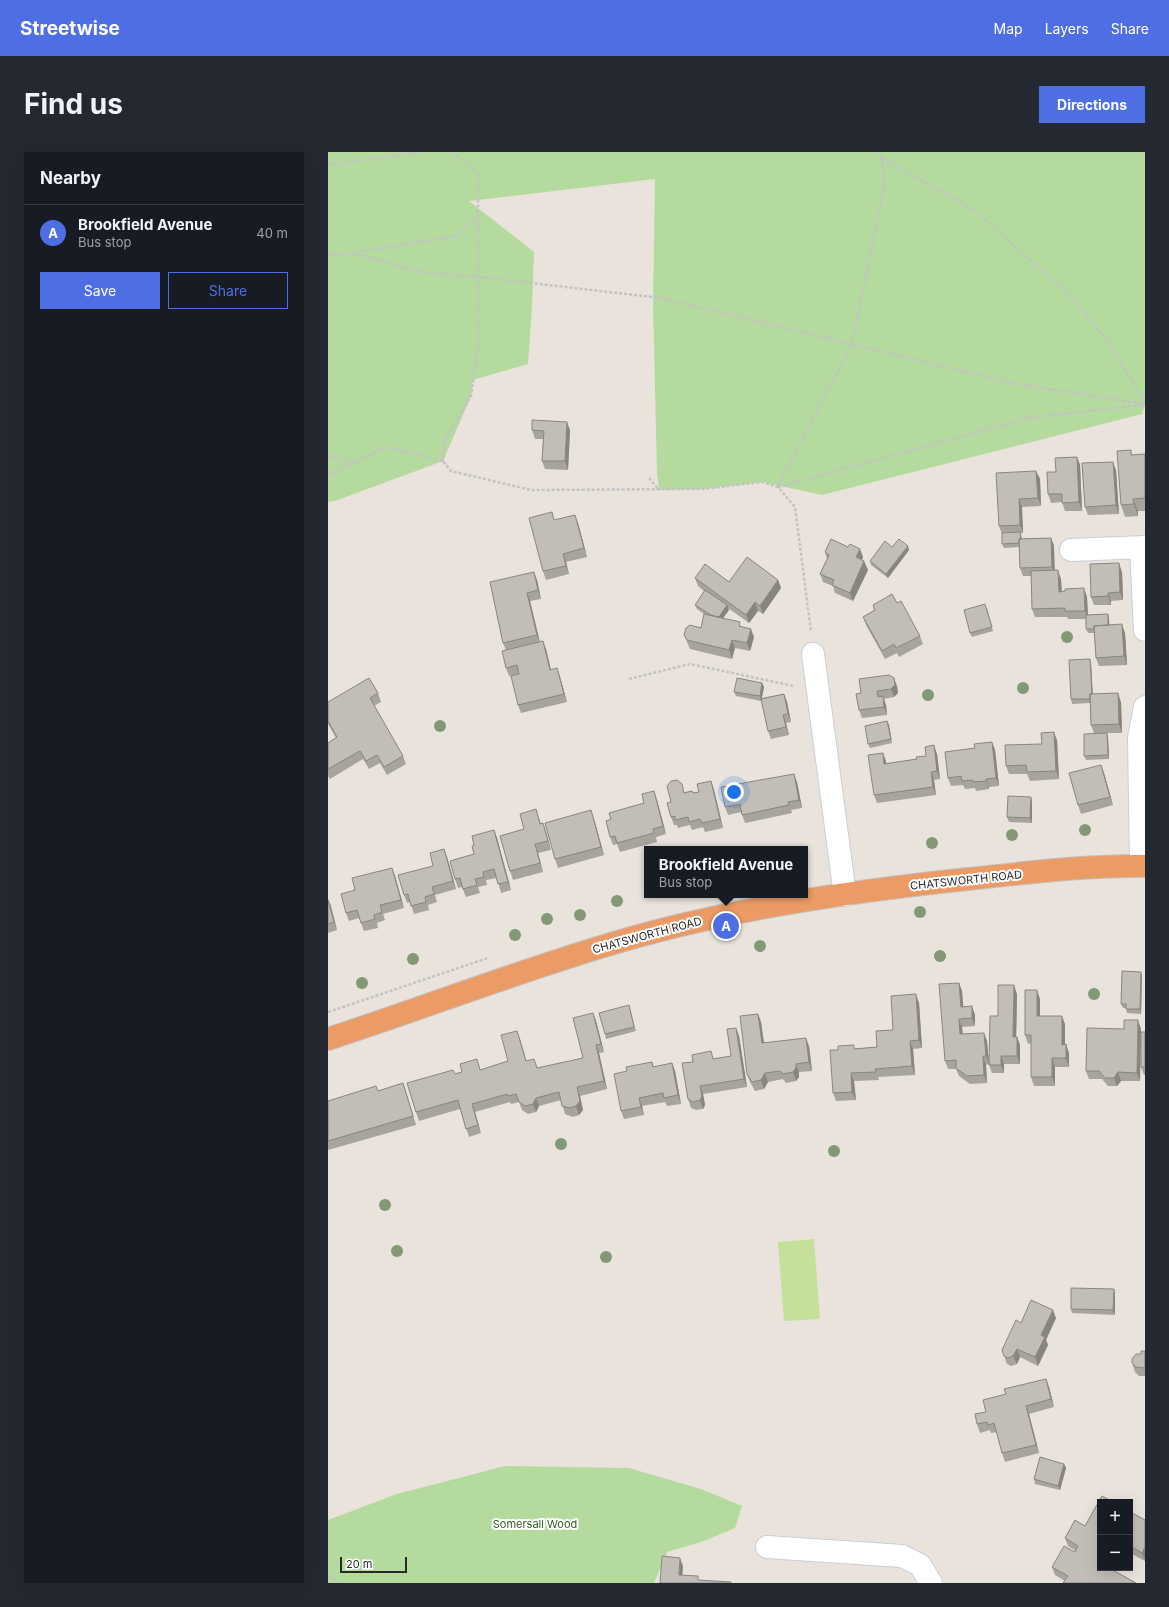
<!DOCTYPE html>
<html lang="en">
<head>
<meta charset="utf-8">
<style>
  :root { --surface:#171b24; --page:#242831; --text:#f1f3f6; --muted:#9ea1a6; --line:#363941; --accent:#4e6fe4 }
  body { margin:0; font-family:Inter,sans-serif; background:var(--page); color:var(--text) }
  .controls { position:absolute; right:12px; bottom:12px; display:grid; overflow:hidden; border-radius:0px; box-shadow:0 4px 16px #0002 }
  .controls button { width:36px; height:36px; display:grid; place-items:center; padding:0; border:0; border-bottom:1px solid var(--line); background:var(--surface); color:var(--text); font:20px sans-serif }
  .scale { position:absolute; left:12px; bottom:10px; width:67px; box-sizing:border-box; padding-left:4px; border:2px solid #292929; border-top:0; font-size:11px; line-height:14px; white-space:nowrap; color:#292929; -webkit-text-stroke:3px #fff; paint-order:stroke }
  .you { position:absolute; left:406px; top:640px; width:14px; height:14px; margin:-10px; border:3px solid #fff; border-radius:50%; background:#1a73e8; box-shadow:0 0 0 6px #1a73e833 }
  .badge { display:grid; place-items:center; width:26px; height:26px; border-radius:50%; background:var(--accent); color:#fff; font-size:13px; font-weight:700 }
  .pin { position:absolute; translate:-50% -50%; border:2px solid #fff; box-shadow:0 1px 4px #0006 }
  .popup { position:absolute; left:316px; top:694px; width:164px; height:52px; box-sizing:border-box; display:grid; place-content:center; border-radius:0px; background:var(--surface); filter:drop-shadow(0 1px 3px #0005); font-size:13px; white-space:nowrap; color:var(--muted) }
  .popup b { font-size:15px; color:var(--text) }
  .popup::after { content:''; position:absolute; left:50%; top:100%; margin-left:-8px; border:8px solid transparent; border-top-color:var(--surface) }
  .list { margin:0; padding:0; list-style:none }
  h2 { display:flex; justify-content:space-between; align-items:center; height:52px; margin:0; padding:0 16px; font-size:17px }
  h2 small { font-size:13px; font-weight:400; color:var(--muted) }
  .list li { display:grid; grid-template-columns:26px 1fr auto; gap:12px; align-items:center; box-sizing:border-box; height:56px; padding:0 16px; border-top:1px solid var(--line) }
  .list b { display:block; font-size:15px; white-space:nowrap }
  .list p { margin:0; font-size:13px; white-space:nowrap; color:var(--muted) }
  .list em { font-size:13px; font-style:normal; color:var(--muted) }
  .actions { display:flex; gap:8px; padding:12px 16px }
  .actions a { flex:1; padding:9px 0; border:1px solid var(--accent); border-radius:0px; text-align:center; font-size:14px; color:var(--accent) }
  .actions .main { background:var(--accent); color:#fff }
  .map { position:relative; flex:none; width:817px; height:1431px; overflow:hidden; border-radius:0px }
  header { display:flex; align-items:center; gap:24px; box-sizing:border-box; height:56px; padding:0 20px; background:var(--accent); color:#fff }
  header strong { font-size:19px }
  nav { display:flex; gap:22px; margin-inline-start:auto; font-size:14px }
  .intro { display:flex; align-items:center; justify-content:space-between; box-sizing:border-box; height:96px; padding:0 24px }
  h1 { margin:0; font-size:28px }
  .button { padding:10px 18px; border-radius:0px; background:var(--accent); color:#fff; font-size:14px; font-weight:700 }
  main { display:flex; gap:24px; padding:0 24px }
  aside { flex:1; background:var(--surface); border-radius:0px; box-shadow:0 4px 16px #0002 }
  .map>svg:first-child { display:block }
  .green { fill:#b5da9e }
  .pitch { fill:#c5e09b }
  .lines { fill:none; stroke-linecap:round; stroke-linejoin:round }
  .minor-casing { stroke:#caced9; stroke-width:24 }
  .highway-casing { stroke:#c3c3c3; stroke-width:24 }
  .path { stroke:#c3c3c3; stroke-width:2.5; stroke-dasharray:3 2; stroke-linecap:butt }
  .minor { stroke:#fff; stroke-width:22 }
  .highway { stroke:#eb9b65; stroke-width:22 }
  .tree { fill:#839976 }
  .wall { fill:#a7a39d }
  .shaded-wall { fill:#888580 }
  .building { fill:#c2beb7; stroke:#888580 }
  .labels { text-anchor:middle; stroke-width:4; stroke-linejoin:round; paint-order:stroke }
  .street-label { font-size:11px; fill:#292929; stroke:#fff }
  .park-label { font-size:11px; fill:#305d22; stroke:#fff }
</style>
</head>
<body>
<header>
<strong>Streetwise</strong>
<nav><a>Map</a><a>Layers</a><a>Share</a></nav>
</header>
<div class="intro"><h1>Find us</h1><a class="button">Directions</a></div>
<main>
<aside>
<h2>Nearby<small></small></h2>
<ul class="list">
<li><span class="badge">A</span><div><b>Brookfield Avenue</b><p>Bus stop</p></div><em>40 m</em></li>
</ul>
<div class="actions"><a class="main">Save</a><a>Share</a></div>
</aside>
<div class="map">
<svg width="817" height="1431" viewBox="0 0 817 1431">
  <rect width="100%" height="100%" fill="#e9e3dc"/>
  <path class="green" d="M0,0H817V253L814,262L494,343L434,330L375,337L331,338L329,321L325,152L327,27L141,49L206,100L204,154L200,212L145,228L143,244L115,309L7,349L0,350Z
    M177,1314L301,1316L373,1337L414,1354L407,1376L376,1389L339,1400L326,1431H0V1368L69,1342Z"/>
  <path class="pitch" d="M486,1087L492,1167L456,1169L450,1090Z"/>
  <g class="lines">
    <defs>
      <path id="minor" d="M813,395L817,478
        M743,398L817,395
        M485,502L517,743
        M813,714L811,586L817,555
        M439,1395L574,1404L592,1413L603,1431"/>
      <path id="highway" d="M0,887C92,857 183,822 276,794C394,758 517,740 640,727C699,721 758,713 817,714"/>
    </defs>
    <use href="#minor" class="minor-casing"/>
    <use href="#highway" class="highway-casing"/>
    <path class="path" d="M124,0L150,21V196L143,244L116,290L115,309L123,319L203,338L375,337L434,330L450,335L467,355L483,480
      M554,6L646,58L742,143L779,188L817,250
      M0,13L95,0
      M28,100L128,84L150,64
      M0,103L25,101L92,120L150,125L333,146L684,231L817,252
      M0,304L28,310
      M0,323L58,295L115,309
      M321,326L331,338
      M450,334L524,193L556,35L554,6L550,0
      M450,335L705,265L815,253
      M301,527L362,512L466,534
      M0,860L160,806
      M0,1424L13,1431"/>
    <use href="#minor" class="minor"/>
    <use href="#highway" class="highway"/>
  </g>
  <g class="tree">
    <circle cx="739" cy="485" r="6"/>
    <circle cx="695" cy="536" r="6"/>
    <circle cx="600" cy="543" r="6"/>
    <circle cx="112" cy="574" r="6"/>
    <circle cx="757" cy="678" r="6"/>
    <circle cx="684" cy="683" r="6"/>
    <circle cx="604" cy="691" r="6"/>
    <circle cx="289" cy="749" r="6"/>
    <circle cx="592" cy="760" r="6"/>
    <circle cx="252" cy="763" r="6"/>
    <circle cx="219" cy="767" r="6"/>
    <circle cx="187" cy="783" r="6"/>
    <circle cx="432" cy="794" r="6"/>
    <circle cx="612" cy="804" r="6"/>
    <circle cx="85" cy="807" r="6"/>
    <circle cx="34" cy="831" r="6"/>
    <circle cx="766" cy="842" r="6"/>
    <circle cx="233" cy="992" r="6"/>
    <circle cx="506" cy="999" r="6"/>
    <circle cx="57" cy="1053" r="6"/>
    <circle cx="69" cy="1099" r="6"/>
    <circle cx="278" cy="1105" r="6"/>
  </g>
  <path class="wall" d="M204,278H242L240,318L217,317L214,309L215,287H207Z
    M803,298L804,303L817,302V359H810V364L797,365L793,353Z
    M749,305L752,313L754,359H737L734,350L723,351L720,342L728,320Z
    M788,318L791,362L760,363L757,355Z
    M708,319L712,327L713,354L694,355L695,381H693L694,387L723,386L726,394V419L733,427L734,439L759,445L760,463L780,462L781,467V473L797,481L799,513L771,514L768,506L766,481H760L758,477V467H740L739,465H707L704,457V424H695L692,416L691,395L676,396L674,392V382L671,374Z
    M227,368L250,371L259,405L238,410L241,422L218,428L215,419Z
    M564,395L581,398L560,426L543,413L542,409Z
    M497,400L535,405L534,408L536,409L540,418L525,449L507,441L505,434L495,430L492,422L499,407Z
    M794,420L795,448L783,449V453H766L763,445Z
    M367,426L401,430L450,428L453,436L435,462L430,459L421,471L400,456L401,458L395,466L413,474L426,485L422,499L407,496L404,507L362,497L356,483L373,476L376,462L369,457L367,453L376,439L370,434Z
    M209,428L213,447L202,449L212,490L218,497L223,518L229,516L232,525L239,550L193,561L190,553L191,522L181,524L178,516V498L175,491L162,430Z
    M569,451L592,484L595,492L571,505L569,501L557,507L538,473L535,465L546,458L545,453Z
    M659,456L665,479L644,485L642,481Z
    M763,511L765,542L793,550L794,581H779L780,585L781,607L758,608L756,604L766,581L763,573L762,551L744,552L743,547Z
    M434,531L436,535L434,546L456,542L459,550L463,570L458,571L461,583L443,587L440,579L433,549L408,544L406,540Z
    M569,534L570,541L566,545L556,547L558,553L559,563L534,566L531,558L528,542Z
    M50,541L53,550L46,554L75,604L78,612L59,623L52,611L41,617L35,607L2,627L0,624V591L8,586L0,572V550Z
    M559,569L561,573L564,591L542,596L540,592Z
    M729,588L731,627L702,629L699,622H681L678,614L714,592Z
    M664,590L667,598L671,634L661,635V637L648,639L647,636L637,637L635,633L623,634L620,626L647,596Z
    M555,601L558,612L589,607L598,604L609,602L612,627L606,628L608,643L549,651L546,643Z
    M773,613L776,621L785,653L753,662L750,653Z
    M383,629L386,638L395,676L377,680L375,675L364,678L362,673L350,676L349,673H346L343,665V650L357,640L364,639L366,641L371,640Z
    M469,630L474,656L463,658L464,661L417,671L413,660L400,663L397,655Z
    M329,648L338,682L328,685L329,690L292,700L289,692L285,693L282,685L283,667Z
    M704,649V671L681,670L679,665Z
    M208,657L213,672L218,680L223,698L210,701L215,720L185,728L182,719L196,677Z
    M266,667L276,703L230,716L227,707Z
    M166,678L169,686L183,738L173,741L169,726L158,728L159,733L150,735L152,741L138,745L134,735L130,736L127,727L146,702V693Z
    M119,705L128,737L107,743L109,750L100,753L101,758L86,762L82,750L79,751L76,743L105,714Z
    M67,724L76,756L55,762L57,768L49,771L50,776L36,779L31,766L21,769L18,761L27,738Z
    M0,747L9,778L0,781Z
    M813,820L814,824L813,862L799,861L798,856H795L793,852Z
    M631,831L634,839L635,855L647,863V874L634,875L635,882L659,889L661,912L658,913L659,931L642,932L631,924L628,917H620L617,909Z
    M689,842L688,885H689L692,893V912H676V921H664L661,913L670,864Z
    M712,847V864L737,872V893L741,901V915H727V934H706L703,925V891L700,892L697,883Z
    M591,851L594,896L585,897L587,923L550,925L551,928L526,929L528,948L508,949L505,941L510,898L549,895Z
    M301,853L308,879L278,887L277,882Z
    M265,861L268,869L276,900L271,901L279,937L252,944L255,958L251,963L245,965L237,962L233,948L211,954L208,960L200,962L194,958L191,950L183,952L182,950L147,960L153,981L141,985L132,957L91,969L88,960L127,922L153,918L180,909L192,887L198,909L210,916L255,906Z
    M430,862L433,870L436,891L481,894L484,919L471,920V925L468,929L458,931L455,927L440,930L436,937L427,939L422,930L419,922Z
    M408,876L411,884L419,935L375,942L377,953L375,957L368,958L363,956L360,947L365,910L403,904Z
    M813,877L812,929H793L789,934H780L774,927H761L758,919Z
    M817,880V923H816L813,915Z
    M324,910L326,915L344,911L347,919L353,952L339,954L337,950L314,954L316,963L296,967L293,959L299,919Z
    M75,931L88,973L0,998V949L50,939Z
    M787,1141V1163L744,1161L743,1157Z
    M728,1166L718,1188L720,1193L710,1214L692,1205L689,1212L683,1214L679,1212L674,1198L693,1171Z
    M817,1199V1224H811L807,1220L804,1211Z
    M718,1227L721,1235L726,1255L701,1262L711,1301L677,1310L674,1301L669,1280L663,1281L662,1278L652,1281L649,1272L678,1242Z
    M736,1312L738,1316L732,1338L707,1332L706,1327Z
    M802,1360L817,1409L802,1401Z
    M747,1368L772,1416L737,1429L727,1423L724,1415L747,1400L748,1399L740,1394L737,1386Z"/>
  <path class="shaded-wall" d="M239,270L242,278L240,318L237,309Z
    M749,305L752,313L754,359L751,350Z
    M785,310L788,318L791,362L788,353Z
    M708,319L712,327L713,354L710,346Z
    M691,347L694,355L695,381L692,373Z
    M805,347L810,359V364L806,352Z
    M247,363L250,371L259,405L256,396Z
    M723,386L726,394L727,423L724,415Z
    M580,394L581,398L560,426L558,422Z
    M532,397L535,405L531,414L528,405Z
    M235,402L238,410L241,422L238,414Z
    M536,409L540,418L525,449L522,441Z
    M791,411L794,420L795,448L792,440Z
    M730,418L733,427L734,448L731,440Z
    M206,420L209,428L213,447L210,438Z
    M450,428L453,436L435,462L432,454Z
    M756,436L759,445L760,467L757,459Z
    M199,441L202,449L212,491L209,483Z
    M780,441L783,449V453L780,444Z
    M427,450L430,459L421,471L418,463Z
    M399,453L401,458L391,472L389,467Z
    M780,462L781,467L782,481L780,476Z
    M794,472L797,481L799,513L796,504Z
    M423,477L426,485L422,499L419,491Z
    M404,488L407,496L404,507L401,498Z
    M215,489L218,497L225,527L222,518Z
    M762,507L763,511L765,551L764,547Z
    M229,516L232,525L239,550L236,542Z
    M566,526L569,534L570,541L566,545L563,537Z
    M434,531L436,535L433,549L432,544Z
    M790,541L793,550L794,581L791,572Z
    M456,542L459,550L463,570L460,562Z
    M555,544L558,553L559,563L556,555Z
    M455,563L458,571L461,583L458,575Z
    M559,569L561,573L564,591L563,587Z
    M726,580L729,588L731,627L728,619Z
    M779,581L780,585L781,607L780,603Z
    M664,590L667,598L671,634L668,626Z
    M606,593L609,602L612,627L609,619Z
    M555,601L558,609L559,620L556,612Z
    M773,613L776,621L785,653L782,645Z
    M603,620L606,628L608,643L605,635Z
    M466,622L469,630L474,656L471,648Z
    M658,627L661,635V637L658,629Z
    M383,629L386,638L395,676L392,667Z
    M326,639L329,648L338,682L335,674Z
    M703,645L704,649V671L702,666Z
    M263,658L266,667L276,703L273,695Z
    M215,671L218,680L223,698L220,689Z
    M166,678L169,686L183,738L180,730Z
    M207,692L210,701L215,720L212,711Z
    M116,697L119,705L128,737L125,729Z
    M64,716L67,724L76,756L73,748Z
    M0,747L3,754L9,778L6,770Z
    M813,820L814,824L813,862L812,857Z
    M631,831L634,839L636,863L633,855Z
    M686,833L689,842L688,894L685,885Z
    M709,838L712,847V872L709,864Z
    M588,842L591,851L594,896L591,888Z
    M644,854L647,863V874L644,866Z
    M265,861L268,869L276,900L273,892Z
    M430,862L433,870L437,899L434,891Z
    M734,864L737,872V901L734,893Z
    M631,867L634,875L635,891L632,882Z
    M810,868L813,877L812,929L809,921Z
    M408,876L411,884L419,935L416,927Z
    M189,879L192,887L201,918L198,909Z
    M656,881L659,889L661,912L658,904Z
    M689,885L692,893V912L689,904Z
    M478,886L481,894L484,919L481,910Z
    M582,889L585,897L587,923L584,914Z
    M738,892L741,901V915L738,906Z
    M268,893L271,901L279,937L276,929Z
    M655,904L658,913L659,931L656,923Z
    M673,904L676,912V921L673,913Z
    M724,906L727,915V934L724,925Z
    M344,911L347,919L353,952L350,943Z
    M468,912L471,920V925L468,929L465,920Z
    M790,920L793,929L789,934L786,926Z
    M437,921L440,930L436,937L433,928Z
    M523,921L526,929L528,948L524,940Z
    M75,931L78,940L88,973L85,964Z
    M372,934L375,942L377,953L375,957L372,948Z
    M249,935L252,944L255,958L251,963L248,954Z
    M208,946L211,954L208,960L205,952Z
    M311,946L314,954L316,963L313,955Z
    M144,952L147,960L153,981L150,973Z
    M786,1137L787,1141V1163L785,1158Z
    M725,1158L728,1166L718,1188L720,1193L710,1214L707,1205L713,1183Z
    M689,1197L692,1205L689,1212L685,1204Z
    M718,1227L721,1235L726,1255L723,1247Z
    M698,1254L701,1262L711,1301L708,1293Z
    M736,1312L738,1316L732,1338L730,1334Z
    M817,1395V1409L814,1401Z
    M352,1406L355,1414L354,1431L351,1423Z"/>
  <path class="building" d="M204,268L239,270L237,309H214L216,279L204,278Z
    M803,298V303L817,302V346L805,347L806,352L793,353L789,299Z
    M749,305L751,350L734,351V342H720L719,320H728L727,306Z
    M785,310L788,353L757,355L754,311Z
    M708,319L710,346L691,347L692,373L671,374L668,321Z
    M224,360L226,368L247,363L256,396L235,402L238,414L215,419L201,366Z
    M692,380L693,387H691V391L674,392V381Z
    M723,386L724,415L692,416L691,387Z
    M503,387L520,395L522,392L532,397L528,405L536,409L522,441L504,433L506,428L492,422L501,403L497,400Z
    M571,387L580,394L558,422L542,409L557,389L564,395Z
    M419,405L450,428L432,454L427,450L418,463L367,426L377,412L401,430Z
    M791,411L792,440L780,441V444L763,445L762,412Z
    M730,418L731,440L737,439V437L756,436L757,459H737V456L704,457L703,419Z
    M206,420L210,438L199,441L209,483L175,491L162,430Z
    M377,438L399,453L391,465L383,463L367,453Z
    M564,442L569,451L573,449L592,484L568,496L566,492L554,499L535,465L547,458L545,453Z
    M657,452L664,475L642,481L636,458Z
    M376,462L412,470L411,474L423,477L419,491L404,488L401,498L359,488L356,483L358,476L362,473L373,476Z
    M780,462V473L766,474V477H758V463Z
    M794,472L796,504L768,506L766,474Z
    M215,489L222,518L229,516L236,542L190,553L183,524L191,522L189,513L178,516L174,499Z
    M762,507L764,542H762V547H743L741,508Z
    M561,523L566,526L567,533L563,537L549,539L550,545L555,544L556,555L531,558L528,542L533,541L531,527Z
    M41,526L50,541L42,546L75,604L56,615L49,603L38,609L32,599L0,617V591L9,585L0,569V550Z
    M409,526L434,531L432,544L406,540Z
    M790,541L791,572L763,573L762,542Z
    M456,542L460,562L455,563L458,575L440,579L433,547Z
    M559,569L563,587L540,592L537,574Z
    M726,580L728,619L699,620L698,613L678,614L677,593L714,592L713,581Z
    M779,581L780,603L756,604V582Z
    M664,590L668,626L658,627V629L645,630V628L634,629L633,624L620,626L617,600L647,596L646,592Z
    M606,593L609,619L603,620L605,635L546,643L540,603L555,601L556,612L589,607L588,605L598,604L597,595Z
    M773,613L782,645L750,653L741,621Z
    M466,622L471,648L460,650L461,653L414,663L412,652L397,655L393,635Z
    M349,628L354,632L356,641L364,639L365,641L371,640L369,632L383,629L392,667L374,671L372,667L361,670L360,665L347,668V664L343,665L339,651L343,650L339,634L343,629Z
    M326,639L335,674L325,677L326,681L289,691L287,684L282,685L278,669L283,667L281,661L316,651L314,642Z
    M680,644L703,645L702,666L679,665Z
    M208,657L212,672L215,671L220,689L207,692L212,711L182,719L172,684L196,677L192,662Z
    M263,658L273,695L227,707L217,671Z
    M166,678L180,730L170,732L166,717L155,720L156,725L147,727L149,733L135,737L132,726L127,727L122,709L146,702L144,694L146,693L144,684Z
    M116,697L125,729L104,735L106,742L97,745L98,750L83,754L80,742L76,743L70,723L105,714L102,701Z
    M64,716L73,748L52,753L54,760L46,763L47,767L33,771L29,758L18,761L13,742L27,738L24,726Z
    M0,748L6,770L0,772Z
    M794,819L813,820L812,857H798V852H793Z
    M631,831L633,855L644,854V866L631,867L632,882L656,881L658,904H655L656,923L639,924L628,916V908L617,909L611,832Z
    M670,833H686L685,885H689V904H673V913H661L662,864H670Z
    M697,838H709V864H734V893L738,892V906H724V925H703V883H697Z
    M588,842L591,888L582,889L584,914L547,917L548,920L523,921L524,940L505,941L502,898H510V894L526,893V897L549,895L548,879L565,878L563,844Z
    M301,853L306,875L277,882L271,861Z
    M265,861L273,892L268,893L276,929L249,935L252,949L248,954L242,956L234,954L231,940L208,946L205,952L197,954L191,950L188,942L180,944L179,942L144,952L150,973L138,977L130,948L88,960L79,931L125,918L127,922L134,920L132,912L149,907L152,918L180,909L173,883L189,879L198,909L206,907L209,916L255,906L245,866Z
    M430,862L434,891L478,886L481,910L468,912V916L465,920L455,922L452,919L437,921L433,928L424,930L419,922L412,864Z
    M796,868H810L809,921L790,920L786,926H777L771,919H758L759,876L796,877Z
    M408,876L416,927L372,934L374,944L372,948L365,950L360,947L354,911L365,910L364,903L383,899L385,907L403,904L399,877Z
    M813,880H817V915H813Z
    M324,910L325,915L344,911L350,943L336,946L335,941L311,946L313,955L293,959L286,922L299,919L298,915Z
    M75,931L85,964L0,989V949L48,934L50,939Z
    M743,1136L786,1137L785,1158L743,1157Z
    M703,1148L725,1158L713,1183L717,1185L707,1205L689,1197L685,1204L680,1206L676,1204L674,1198L688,1168L693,1171Z
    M813,1199H817V1216L808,1215L804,1211V1207L808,1202H813Z
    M718,1227L723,1247L698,1254L708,1293L674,1301L666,1271L660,1273L659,1270L649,1272L647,1262L658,1260L655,1248L678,1242L676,1237Z
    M712,1305L736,1312L730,1334L706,1327Z
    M774,1344L785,1350H772V1416H781L808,1431H735L740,1424L724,1415L736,1394L747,1400L750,1394L737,1386L747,1368L757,1374Z
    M802,1360L817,1368V1395L814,1401L802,1394Z
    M334,1404L352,1406L351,1423L370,1424V1428L403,1430V1431H332Z"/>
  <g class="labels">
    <g class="street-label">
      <text transform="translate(638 728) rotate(-6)" y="4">CHATSWORTH ROAD</text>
      <text transform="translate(319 783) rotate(-15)" y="4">CHATSWORTH ROAD</text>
    </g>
    <g class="park-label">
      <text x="207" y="1376">Somersall Wood</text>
    </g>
  </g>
</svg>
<div class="controls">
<button>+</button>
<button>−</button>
</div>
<div class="scale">20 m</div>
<div class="you"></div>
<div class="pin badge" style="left:398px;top:774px">A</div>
<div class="popup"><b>Brookfield Avenue</b>Bus stop</div>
</div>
</main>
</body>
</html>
